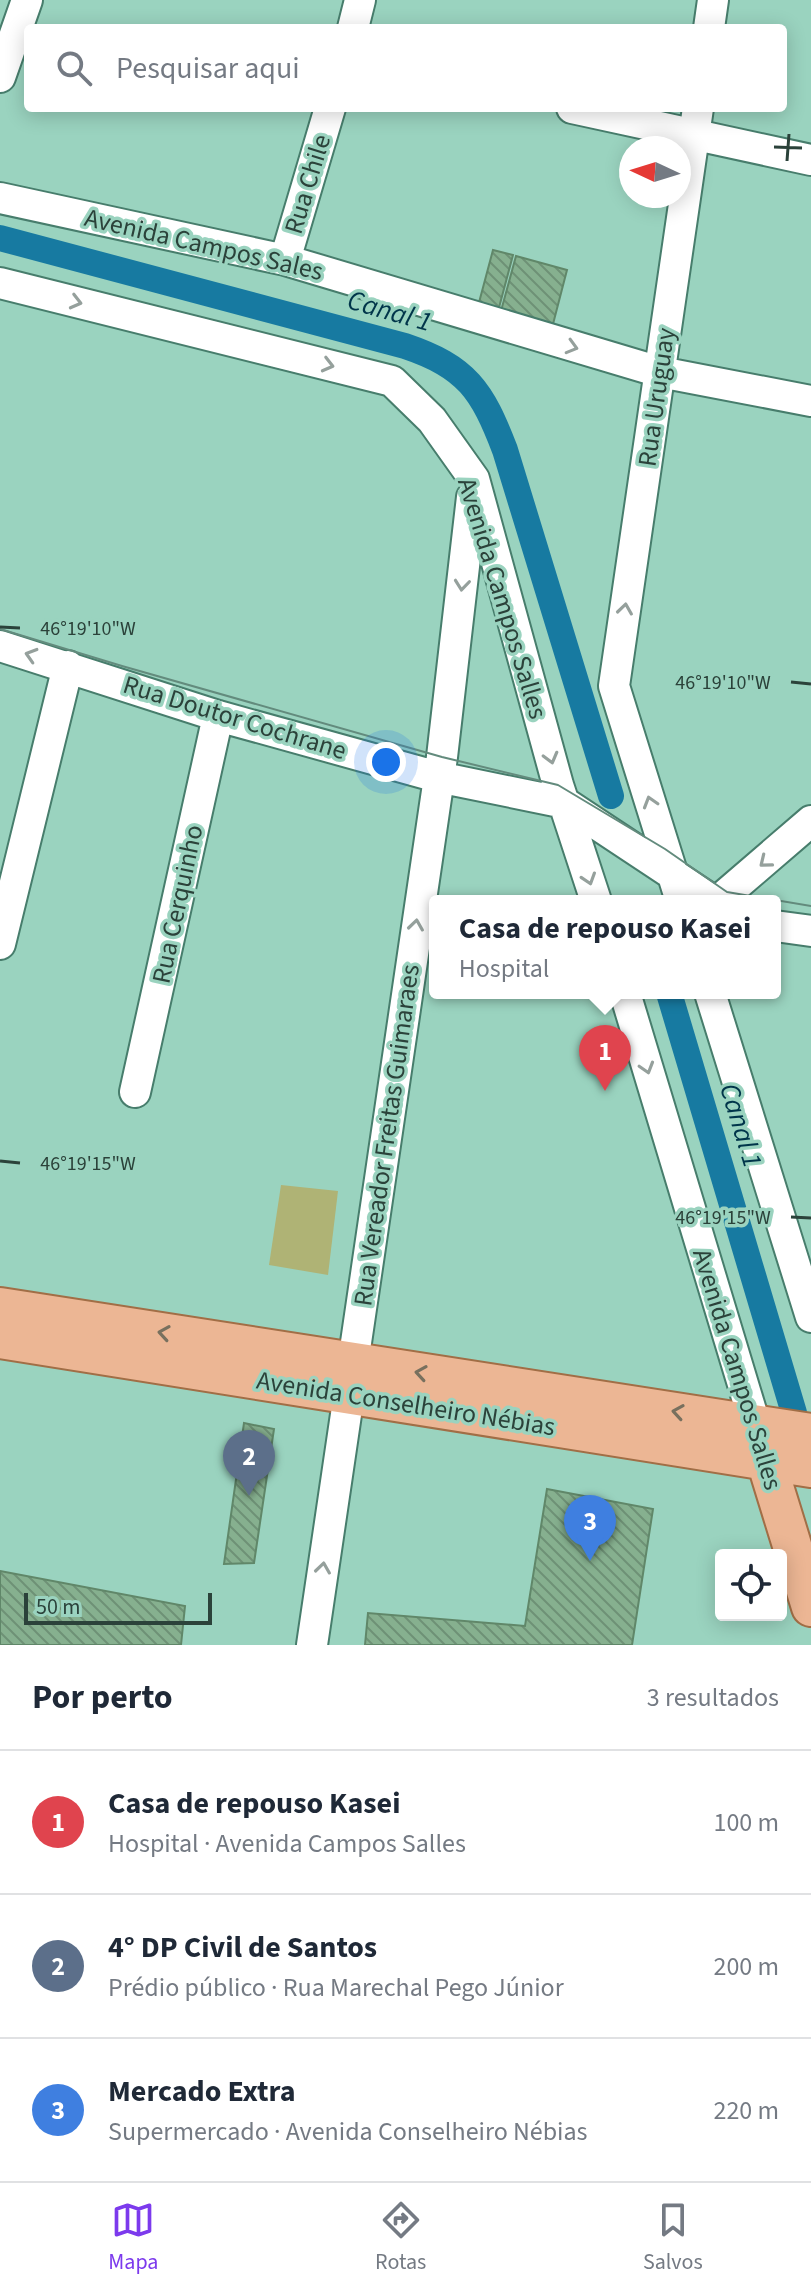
<!DOCTYPE html>
<html lang="pt">
<head>
<meta charset="utf-8">
<style>
  :root { --surface:#fff; --page:#f6f6f7; --text:#1f2937; --muted:#747a83; --line:#e0e1e3; --accent:#7c3aed }
  body { margin:0; font-family:"Source Sans 3",sans-serif; background:var(--page); color:var(--text) }
  .controls { position:absolute; right:24px; bottom:24px; display:grid; overflow:hidden; border-radius:8px; box-shadow:0 4px 20px #0003 }
  .controls button { width:72px; height:72px; display:grid; place-items:center; padding:0; border:0; border-bottom:2px solid var(--line); background:var(--surface); color:var(--text); font:40px sans-serif }
  .compass { position:absolute; left:619px; top:136px; width:72px; height:72px; border-radius:50%; background:var(--surface); box-shadow:0 4px 20px #0003; rotate:274deg }
  .scale { position:absolute; left:24px; bottom:20px; width:188px; box-sizing:border-box; padding-left:8px; border:4px solid #2b423a; border-top:0; font-size:22px; line-height:28px; white-space:nowrap; color:#2b423a; -webkit-text-stroke:6px #9ad3bf; paint-order:stroke }
  .you { position:absolute; left:386px; top:762px; width:28px; height:28px; margin:-20px; border:6px solid #fff; border-radius:50%; background:#1a73e8; box-shadow:0 0 0 12px #1a73e833 }
  .badge { display:grid; place-items:center; width:52px; height:52px; border-radius:50%; background:var(--accent); color:#fff; font-size:26px; font-weight:700 }
  .pin { position:absolute; translate:-50% -66px; filter:drop-shadow(0 2px 4px #0008) }
  .pin::after { content:''; position:absolute; top:42px; width:28px; height:24px; background:inherit; clip-path:polygon(0 0,100% 0,50% 100%) }
  .popup { position:absolute; left:429px; top:895px; width:352px; height:104px; box-sizing:border-box; display:grid; place-content:center; border-radius:8px; background:var(--surface); filter:drop-shadow(0 2px 6px #0005); font-size:26px; white-space:nowrap; color:var(--muted) }
  .popup b { font-size:30px; color:var(--text) }
  .popup::after { content:''; position:absolute; left:50%; top:100%; margin-left:-16px; border:16px solid transparent; border-top-color:var(--surface) }
  .list { margin:0; padding:0; list-style:none }
  h2 { display:flex; justify-content:space-between; align-items:center; height:104px; margin:0; padding:0 32px; font-size:34px }
  h2 small { font-size:26px; font-weight:400; color:var(--muted) }
  .list li { display:grid; grid-template-columns:52px 1fr auto; gap:24px; align-items:center; box-sizing:border-box; height:144px; padding:0 32px; border-top:2px solid var(--line) }
  .list b { display:block; font-size:30px; white-space:nowrap }
  .list p { margin:0; font-size:26px; white-space:nowrap; color:var(--muted) }
  .list em { font-size:26px; font-style:normal; color:var(--muted) }
  .icon { flex:none; width:44px; height:44px; fill:none; stroke:currentColor; stroke-width:2; stroke-linecap:round; stroke-linejoin:round }
  .map { position:relative; flex:none; width:811px; height:1645px; overflow:hidden }
  .search { position:absolute; background:var(--surface); box-shadow:0 4px 20px #0003; left:24px; right:24px; top:24px; height:88px; display:flex; align-items:center; gap:20px; box-sizing:border-box; padding:0 28px; border-radius:8px; color:var(--muted); font-size:30px }
  .sheet { height:536px; background:var(--surface) }
  nav { display:flex; justify-content:space-around; align-items:center; box-sizing:border-box; height:112px; border-top:2px solid var(--line); background:var(--surface); font-size:22px; color:var(--muted) }
  nav a { display:grid; justify-items:center; gap:4px }
  nav .on { color:var(--accent) }
  .map>svg:first-child { display:block }
  .pitch { fill:#afb375 }
  .lines { fill:none; stroke-linecap:round; stroke-linejoin:round }
  .canal { stroke:#177aa1; stroke-width:26 }
  .building { fill:url(#building-back-hatch); stroke:#608769; stroke-width:2 }
  .minor-casing { stroke:#477d6c; stroke-width:34 }
  .major-casing { stroke:#a16e46; stroke-width:42 }
  .minor { stroke:#fff; stroke-width:30 }
  .major { stroke:#ecb694; stroke-width:38 }
  .tram { stroke:#638b7d; stroke-width:2 }
  .oneway { stroke:#95a09c }
  .oneway2 { stroke:#78705e }
  .ticks { fill:none; stroke:#2b423a; stroke-width:3 }
  .labels { text-anchor:middle; stroke-width:7; stroke-linejoin:round; paint-order:stroke }
  .street-label { font-size:26px; fill:#2b423a; stroke:#9ad3bf }
  .water-label { font-size:28px; font-style:italic; fill:#00354a; stroke:#9ad3bf }
  .ticks-label { font-size:20px; text-anchor:middle; fill:#2b423a; stroke:#9ad3bf; stroke-width:7; stroke-linejoin:round; paint-order:stroke }
</style>
</head>
<body>
<div class="map">
<svg width="811" height="1645" viewBox="0 0 811 1645">
  <defs>
    <pattern id="building-back-hatch" width="6" height="6" patternUnits="userSpaceOnUse" patternTransform="scale(2)"><rect width="6" height="6" fill="#86b08f"/><path d="M-1 5l2 2M0 0l6 6M5-1l2 2" fill="none" stroke="#6e9176"/></pattern>
  </defs>
  <rect width="100%" height="100%" fill="#9ad3bf"/>
  <path class="pitch" d="M281,1185L338,1191L328,1275L269,1265Z"/>
  <g class="lines">
    <path class="canal" d="M0,238L405,346C467,367 482,390 505,450L611,796
      M669,993L794,1413"/>
  </g>
  <path class="building" d="M493,250L513,255L497,315L477,310Z
    M516,256L567,270L553,324L501,311Z
    M244,1423L274,1429L254,1563L224,1564Z
    M547,1489L653,1509L632,1645H365L368,1613L525,1626Z
    M0,1571L185,1606L181,1645H0Z"/>
  <g class="lines">
    <defs>
      <path id="minor" d="M353,28L360,0
        M709,28L713,0
        M0,77L27,0
        M572,108L811,160
        M0,198L285,260L660,372L811,401
        M285,260L330,108
        M0,283L392,381L432,420L474,479L558,785L596,901
        M0,646L218,716L438,777L565,803L713,901
        M681,901L614,686L698,108
        M718,901L811,821
        M775,926L811,931
        M0,944L68,666
        M625,993L755,1424
        M710,993L811,1317
        M135,1092L218,716
        M353,1363L442,757L472,497
        M312,1645L349,1394"/>
      <path id="major" d="M0,1307L811,1433
        M0,1339L811,1468
        M759,1438L811,1607"/>
    </defs>
    <use href="#minor" class="minor-casing"/>
    <use href="#major" class="major-casing"/>
    <use href="#minor" class="minor"/>
    <use href="#major" class="major"/>
    <path class="tram" d="M0,629L122,666L442,757L558,785L665,849L727,892L811,906"/>
  </g>
  <defs><path id="oneway-chevron" d="M-2-3.5L2.5 0L-2 3.5" fill="none" stroke-width="1.6" stroke-linecap="round" stroke-linejoin="round" transform="scale(2)"/></defs>
  <g class="oneway">
    <use href="#oneway-chevron" transform="translate(76 302) rotate(14)"/>
    <use href="#oneway-chevron" transform="translate(572 347) rotate(16)"/>
    <use href="#oneway-chevron" transform="translate(328 365) rotate(14)"/>
    <use href="#oneway-chevron" transform="translate(462 585) rotate(96)"/>
    <use href="#oneway-chevron" transform="translate(625 609) rotate(-82)"/>
    <use href="#oneway-chevron" transform="translate(31 655) rotate(-163)"/>
    <use href="#oneway-chevron" transform="translate(551 758) rotate(75)"/>
    <use href="#oneway-chevron" transform="translate(650 802) rotate(-107)"/>
    <use href="#oneway-chevron" transform="translate(765 862) rotate(141)"/>
    <use href="#oneway-chevron" transform="translate(589 879) rotate(72)"/>
    <use href="#oneway-chevron" transform="translate(416 925) rotate(-82)"/>
    <use href="#oneway-chevron" transform="translate(647 1068) rotate(73)"/>
    <use href="#oneway-chevron" transform="translate(323 1568) rotate(-82)"/>
  </g>
  <g class="oneway2">
    <use href="#oneway-chevron" transform="translate(164 1333) rotate(-171)"/>
    <use href="#oneway-chevron" transform="translate(421 1373) rotate(-171)"/>
    <use href="#oneway-chevron" transform="translate(678 1412) rotate(-171)"/>
  </g>
  <path class="ticks" d="M774,147L802,148M787,161L789,134M0,627L20,628M791,682L811,684M0,1161L20,1163M791,1217L811,1218"/>
  <g class="labels">
    <g class="street-label">
      <text transform="translate(307 184) rotate(-73)" y="9">Rua Chile</text>
      <text transform="translate(204 244) rotate(13)" y="9">Avenida Campos Sales</text>
      <text transform="translate(656 397) rotate(-82)" y="9">Rua Uruguay</text>
      <text transform="translate(503 598) rotate(73)" y="9">Avenida Campos Salles</text>
      <text transform="translate(235 717) rotate(17)" y="9">Rua Doutor Cochrane</text>
      <text transform="translate(177 904) rotate(-78)" y="9">Rua Cerquinho</text>
      <text transform="translate(386 1135) rotate(-82)" y="9">Rua Vereador Freitas Guimaraes</text>
      <text transform="translate(738 1369) rotate(73)" y="9">Avenida Campos Salles</text>
      <text transform="translate(406 1403) rotate(9)" y="9">Avenida Conselheiro Nébias</text>
    </g>
    <g class="water-label">
      <text transform="translate(390 310) rotate(16)" y="10">Canal 1</text>
      <text transform="translate(742 1125) rotate(73)" y="10">Canal 1</text>
    </g>
  </g>
  <g class="ticks-label">
    <text x="88" y="635">46°19'10"W</text>
    <text x="723" y="689">46°19'10"W</text>
    <text x="88" y="1170">46°19'15"W</text>
    <text x="723" y="1224">46°19'15"W</text>
  </g>
</svg>
<div class="controls">
<button><svg class="icon" aria-label="locate" viewBox="0 0 24 24"><circle cx="12" cy="12" r="6"/><path d="M12 2v4M12 18v4M2 12h4M18 12h4"/></svg></button>
</div>
<svg class="compass" viewBox="-18 -18 36 36"><path d="M0-13l5 13h-10z" fill="#e53935"/><path d="M0 13l5-13h-10z" fill="#747a83"/></svg>
<div class="scale">50 m</div>
<div class="you"></div>
<div class="pin badge" style="left:605px;top:1091px;background:#e0444e">1</div>
<div class="popup"><b>Casa de repouso Kasei</b>Hospital</div>
<div class="pin badge" style="left:249px;top:1496px;background:#5c6f8a">2</div>
<div class="pin badge" style="left:590px;top:1561px;background:#3f7fe0">3</div>
<div class="search"><svg class="icon" aria-label="search" viewBox="0 0 24 24"><circle cx="10" cy="10" r="6"/><path d="M15 15l6 6"/></svg>Pesquisar aqui</div>
</div>
<section class="sheet">
<h2>Por perto<small>3 resultados</small></h2>
<ul class="list">
<li><span class="badge" style="background:#e0444e">1</span><div><b>Casa de repouso Kasei</b><p>Hospital · Avenida Campos Salles</p></div><em>100 m</em></li>
<li><span class="badge" style="background:#5c6f8a">2</span><div><b>4° DP Civil de Santos</b><p>Prédio público · Rua Marechal Pego Júnior</p></div><em>200 m</em></li>
<li><span class="badge" style="background:#3f7fe0">3</span><div><b>Mercado Extra</b><p>Supermercado · Avenida Conselheiro Nébias</p></div><em>220 m</em></li>
</ul>
</section>
<nav>
<a class="on"><svg class="icon" aria-label="map" viewBox="0 0 24 24"><path d="M3 6l6-2 6 2 6-2v14l-6 2-6-2-6 2zM9 4v14M15 6v14"/></svg>Mapa</a>
<a><svg class="icon" aria-label="directions" viewBox="0 0 24 24"><path d="M12 3l9 9-9 9-9-9zM9 14v-3h6M13 9l2 2-2 2"/></svg>Rotas</a>
<a><svg class="icon" aria-label="saved" viewBox="0 0 24 24"><path d="M7 4h10v16l-5-4-5 4z"/></svg>Salvos</a>
</nav>
</body>
</html>
